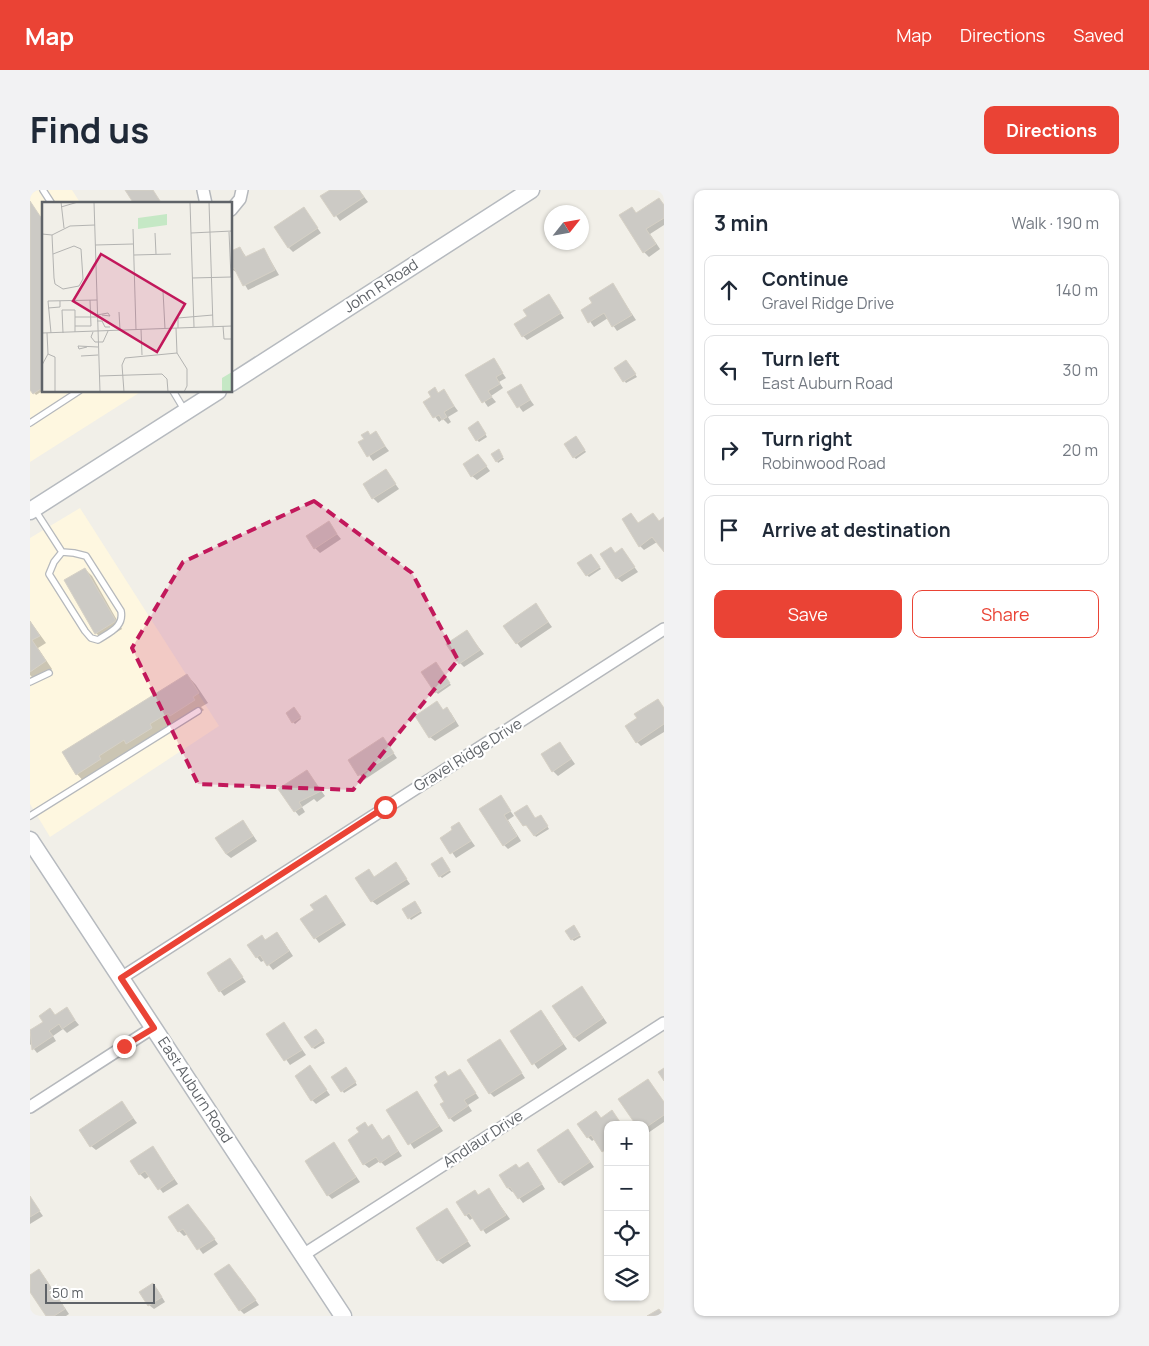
<!DOCTYPE html>
<html lang="en">
<head>
<meta charset="utf-8">
<style>
  :root { --surface:#fff; --page:#f2f2f3; --text:#1f2937; --muted:#747a83; --line:#e0e1e3; --accent:#ea4335 }
  body { margin:0; font-family:Manrope,sans-serif; background:var(--page); color:var(--text) }
  .controls { position:absolute; right:15px; bottom:15px; display:grid; overflow:hidden; border-radius:10px; box-shadow:0 1px 4px #0004 }
  .controls button { width:45px; height:45px; display:grid; place-items:center; padding:0; border:0; border-bottom:1px solid var(--line); background:var(--surface); color:var(--text); font:25px sans-serif }
  .compass { position:absolute; left:514px; top:15px; width:45px; height:45px; border-radius:50%; background:var(--surface); box-shadow:0 1px 4px #0004; rotate:59deg }
  .scale { position:absolute; left:15px; bottom:12px; width:110px; box-sizing:border-box; padding-left:5px; border:2px solid #5f6368; border-top:0; font-size:14px; line-height:18px; white-space:nowrap; color:#5f6368; -webkit-text-stroke:4px #fff; paint-order:stroke }
  .stop { position:absolute; width:15px; height:15px; margin:-11px; border:4px solid #ea4335; border-radius:50%; background:#fff }
  .stop.end { background:#ea4335; border-color:#fff; box-shadow:0 1px 5px #0008 }
  .list { margin:0; padding:0; list-style:none }
  h2 { display:flex; justify-content:space-between; align-items:center; height:65px; margin:0; padding:0 20px; font-size:21px }
  h2 small { font-size:16px; font-weight:400; color:var(--muted) }
  .list li { display:grid; grid-template-columns:32px 1fr auto; gap:15px; align-items:center; box-sizing:border-box; height:70px; margin:0 10px 10px; padding:0 10px; border:1px solid var(--line); border-radius:10px }
  .list b { display:block; font-size:19px; white-space:nowrap }
  .list p { margin:0; font-size:16px; white-space:nowrap; color:var(--muted) }
  .list em { font-size:16px; font-style:normal; color:var(--muted) }
  .actions { display:flex; gap:10px; padding:15px 20px }
  .actions a { flex:1; padding:11px 0; border:1px solid var(--accent); border-radius:10px; text-align:center; font-size:18px; color:var(--accent) }
  .actions .main { background:var(--accent); color:#fff }
  .icon { flex:none; width:28px; height:28px; fill:none; stroke:currentColor; stroke-width:2; stroke-linecap:round; stroke-linejoin:round }
  .map { position:relative; flex:none; width:634px; height:1126px; overflow:hidden; border-radius:10px }
  header { display:flex; align-items:center; gap:30px; box-sizing:border-box; height:70px; padding:0 25px; background:var(--accent); color:#fff }
  header strong { font-size:24px }
  nav { display:flex; gap:28px; margin-inline-start:auto; font-size:18px }
  .intro { display:flex; align-items:center; justify-content:space-between; box-sizing:border-box; height:120px; padding:0 30px }
  h1 { margin:0; font-size:35px }
  .button { padding:12px 22px; border-radius:10px; background:var(--accent); color:#fff; font-size:18px; font-weight:700 }
  main { display:flex; gap:30px; padding:0 30px }
  aside { flex:1; background:var(--surface); border-radius:10px; box-shadow:0 1px 4px #0004 }
  .map>svg:first-child { display:block }
  .commercial { fill:#fef7e0 }
  .shadow { fill:#0003 }
  .building { fill:#cccac5; stroke:#d6d1c6 }
  .lines { fill:none; stroke-linecap:round; stroke-linejoin:round }
  .service-casing { stroke:#b5b8bc; stroke-width:8 }
  .minor-casing { stroke:#b5b8bc; stroke-width:14 }
  .secondary-casing { stroke:#b6babf; stroke-width:19 }
  .service { stroke:#fff; stroke-width:5.5 }
  .minor { stroke:#fff; stroke-width:11 }
  .secondary { stroke:#fff; stroke-width:16 }
  .route { stroke:#ea4335; stroke-width:6 }
  .marked { fill:#c2185b; fill-opacity:0.2; stroke:#c2185b; stroke-width:4; stroke-dasharray:10 6; stroke-linejoin:round }
  .labels { text-anchor:middle; stroke-width:4.5; stroke-linejoin:round; paint-order:stroke }
  .street-label { font-size:15px; fill:#5f6368; stroke:#fff }
  .inset-road { fill:none; stroke:#b3b3b1; stroke-width:1 }
  .view { fill:#c2185b; fill-opacity:0.15; stroke:#c2185b; stroke-width:2.5 }
  .inset-edge { fill:none; stroke:#5f6368; stroke-width:2.5 }
</style>
</head>
<body>
<header>
<strong>Map</strong>
<nav><a>Map</a><a>Directions</a><a>Saved</a></nav>
</header>
<div class="intro"><h1>Find us</h1><a class="button">Directions</a></div>
<main>
<div class="map">
<svg width="634" height="1126" viewBox="0 0 634 1126">
  <rect width="100%" height="100%" fill="#f1efe8"/>
  <path class="commercial" d="M0,0H42L51,14H14V201H112L0,272Z
    M50,318L189,536L20,647L0,614V348Z"/>
  <path class="shadow" d="M302,0H329L338,12L310,31L292,7Z
    M629,10L634,15V35L620,44L630,59L619,67L614,62L602,19L607,24Z
    M0,12L14,33V200L6,205L0,197Z
    M274,19L291,43L263,62L259,58Z
    M210,58L217,68L234,59L249,85L218,100L208,83L201,79Z
    M583,95L606,130L587,141L578,128L564,137L552,120L564,113Z
    M519,106L534,128L497,150L493,146L498,126Z
    M463,169L476,188L469,192L473,198L461,206L466,212L458,217L437,186Z
    M598,174L607,187L596,193L586,178Z
    M490,196L504,215L493,222L479,203Z
    M404,199L409,204L413,201L428,221L418,227L421,232L418,234L413,229L409,232L395,212L403,207Z
    M450,235L457,247L449,252L447,250Z
    M345,243L359,261L343,271L330,253Z
    M548,249L556,262L546,269L544,267Z
    M470,263L474,269L468,273L467,271Z
    M448,265L460,281L447,290L442,286Z
    M356,281L369,299L348,313L343,308Z
    M601,324L609,334L629,332L634,328V361L627,352L614,360L610,356Z
    M298,333L311,349L290,363L285,358Z
    M592,360L608,382L592,392L587,388L586,364Z
    M563,368L571,379L559,387L557,385Z
    M55,379L62,386L92,439L73,450L66,443Z
    M506,415L522,437L491,458L487,453Z
    M0,431L16,453L8,458L22,479L5,490L0,485Z
    M436,441L454,464L434,477L430,473Z
    M407,476L421,495L408,504L406,502Z
    M157,485L166,495L178,513L171,517L174,520L56,594L47,584L34,563Z
    M627,510L634,518V542L611,556L607,552Z
    M407,513L414,521L416,519L421,523L429,536L405,551L400,547Z
    M266,521L271,529L265,534L263,532Z
    M353,548L367,568L334,590L319,570Z
    M530,553L545,574L528,586L523,581Z
    M277,581L295,606L287,612L284,609L272,617L275,622L269,626L265,621Z
    M470,607L484,626L478,630L491,651L478,659L474,655Z
    M512,628L519,639L506,647L499,636L494,635Z
    M213,631L227,651L201,668L196,664Z
    M429,634L445,656L426,668L412,648Z
    M413,671L421,682L412,688L410,686Z
    M366,674L380,694L347,715L342,711L339,681L345,688Z
    M296,706L316,735L289,753L272,729L285,720Z
    M386,715L392,723L381,730L374,720Z
    M545,739L551,747L544,751L542,749Z
    M251,748L263,766L243,780L235,770L231,772L227,767L219,755Z
    M200,770L216,792L194,806L178,784Z
    M552,797L577,833L549,852L545,848Z
    M36,819L49,835L37,843L33,839L23,846L26,851L7,863L0,854V842Z
    M515,826L537,859L508,879L481,842Z
    M254,834L276,865L260,875L238,844Z
    M288,843L295,853L285,859L283,858Z
    M470,850L495,888L464,907L460,903Z
    M280,877L300,905L286,914L282,910Z
    M430,880L449,908L438,915L442,921L424,932L420,928L410,893L414,882L419,887Z
    M318,881L327,895L314,903L303,887Z
    M618,890L634,912V932L615,945Z
    M387,902L413,941L384,959L358,920Z
    M92,913L107,933L66,960L61,956Z
    M582,922L592,935H578V965L565,949L562,951L558,947L566,923L572,929Z
    M335,933L339,938L342,936L353,950L359,947L372,966L355,976L350,971L339,978L334,974L331,943Z
    M538,940L564,977L534,996L530,992Z
    M304,954L330,992L302,1009L298,1005Z
    M122,957L148,994L133,1003L120,986L115,989L110,984L101,971Z
    M502,978L515,999L493,1013L484,1001L482,1002L478,998L489,979Z
    M459,1000L480,1029L456,1044L444,1027L440,1030L436,1025L445,1002L449,1006Z
    M0,1008L13,1026L0,1034Z
    M162,1020L188,1054L173,1064L158,1044L154,1046L149,1041L140,1027Z
    M417,1020L441,1056L413,1074L408,1070Z
    M13,1085L39,1124L36,1126H17L0,1100V1087Z
    M210,1088L229,1115L214,1124L210,1120Z
    M127,1099L135,1112L124,1119L119,1115Z"/>
  <path class="building" d="M95,0H123L132,14H104Z
    M300,0H329L334,7L304,27L290,6Z
    M629,8L634,15V28L616,39L626,54L613,63L589,25L602,17L606,23Z
    M0,11L14,32V197L3,204L0,200Z
    M274,17L288,38L258,58L244,37Z
    M210,57L215,67L234,58L245,80L213,96L204,78L201,80V61Z
    M583,93L602,125L582,137L574,123L558,133L551,120L562,113L559,108Z
    M519,104L531,123L492,147L484,134L497,126L493,120Z
    M464,168L473,183L466,187L470,194L458,201L462,207L452,213L435,185Z
    M596,170L606,184L593,192L584,178Z
    M491,194L500,210L487,218L477,202Z
    M405,197L408,203L414,199L424,216L414,222L417,227L412,230L409,225L403,228L393,212L401,207L398,202Z
    M448,231L456,244L446,251L438,238Z
    M338,241L340,245L346,241L355,256L337,267L328,252L334,249L331,245Z
    M546,246L555,260L543,268L534,254Z
    M469,259L473,267L466,272L461,264Z
    M448,264L457,276L441,287L433,274Z
    M356,279L366,294L342,309L333,294Z
    M601,323L608,333L623,323L629,331L634,327V362L622,347L609,357L592,329Z
    M299,331L307,344L284,359L276,346Z
    M581,357L585,363L592,358L605,377L586,389L570,364Z
    M561,364L570,377L556,386L547,373Z
    M55,378L86,431L65,444L34,390Z
    M506,413L518,432L486,454L473,436Z
    M0,431L10,446L2,450L16,471L0,482Z
    M437,440L450,460L429,474L416,454Z
    M406,472L420,493L405,503L391,482Z
    M157,484L169,503L163,507L165,510L140,526L138,523L120,534L122,538L96,554L94,550L69,566L71,569L46,585L32,562Z
    M628,509L634,518V534L606,553L595,536L607,528L604,524Z
    M407,511L413,520L417,517L425,531L399,548L385,526Z
    M264,517L271,527L262,533L256,523Z
    M353,547L364,563L328,586L318,570Z
    M530,552L541,569L522,582L511,564Z
    M277,580L291,601L269,612L272,617L264,622L248,599Z
    M471,605L481,621L474,625L487,646L473,656L449,619Z
    M497,615L505,628L511,625L518,636L504,646L496,635L493,636L484,623Z
    M213,630L223,646L196,664L185,648Z
    M429,632L441,651L420,664L410,648L422,640L421,637Z
    M412,667L420,680L409,687L401,674Z
    M366,672L377,689L341,712L325,688L339,679L344,687Z
    M296,705L313,731L284,749L270,729L284,720L280,715Z
    M385,711L391,721L378,729L372,719Z
    M544,735L550,745L541,750L535,741Z
    M247,742L259,761L237,776L230,765L226,768L217,755L232,745L235,750Z
    M200,768L213,787L189,802L177,783Z
    M552,796L573,828L544,848L522,816Z
    M37,817L45,830L32,839L29,834L19,841L23,846L2,860L0,840L13,832L9,826L20,818L25,825Z
    M511,820L533,854L502,875L480,841Z
    M254,832L272,860L254,871L236,844Z
    M286,839L294,850L282,858L274,847Z
    M470,849L492,883L459,904L437,870Z
    M280,875L297,900L281,911L265,886Z
    M316,877L326,892L311,902L301,887Z
    M634,878V891L628,882Z
    M430,879L446,903L434,910L438,916L419,929L410,914L414,912L404,895L408,892L405,887L415,881L418,886Z
    M618,889L634,912V925L615,938V935H606L588,909Z
    M387,901L409,936L378,955L356,920Z
    M92,911L103,928L60,957L49,940Z
    M582,920L592,935H578V958L572,962L561,945L557,948L547,934L566,921L571,928Z
    M335,932L338,937L342,934L352,950L359,945L368,961L350,973L346,967L333,975L318,950L329,942L326,938Z
    M538,939L560,972L529,993L507,960Z
    M304,952L326,987L297,1006L275,971Z
    M123,956L144,989L128,1000L115,981L109,985L100,971Z
    M498,972L512,994L488,1009L480,997L477,998L469,985L486,974L489,978Z
    M459,998L476,1025L451,1041L439,1023L435,1026L426,1012L445,1000L448,1005Z
    M0,1006L10,1021L0,1027Z
    M158,1014L185,1049L167,1060L153,1039L148,1042L138,1027Z
    M417,1018L438,1051L407,1071L386,1038Z
    M199,1074L226,1110L209,1121L184,1084Z
    M9,1079L35,1119L24,1126H16L0,1102V1085Z
    M123,1093L132,1107L118,1116L109,1102Z
    M629,1119L634,1126H617Z"/>
  <g class="lines">
    <defs>
      <path id="service" d="M13,0L22,14
        M143,201L155,221
        M0,233L49,201
        M5,320L32,362
        M32,362L44,363L56,366L91,421C94,437 80,442 68,450L61,448L55,441L19,384L24,372Z
        M0,492L19,483
        M0,626L168,521"/>
      <path id="minor" d="M173,0L176,14
        M201,20L210,9L212,0
        M91,788L634,439
        M0,917L124,837
        M273,1065L634,833"/>
      <path id="secondary" d="M201,193L501,0
        M0,321L188,201
        M0,650L313,1126"/>
    </defs>
    <use href="#service" class="service-casing"/>
    <use href="#minor" class="minor-casing"/>
    <use href="#secondary" class="secondary-casing"/>
    <use href="#service" class="service"/>
    <use href="#minor" class="minor"/>
    <use href="#secondary" class="secondary"/>
  </g>
  <g class="lines">
    <path class="route" d="M94,856L124,838L91,788L355,617"/>
  </g>
  <path class="marked" d="M284,311L382,383L428,470L323,600L168,594L102,458L153,372Z"/>
  <g class="labels">
    <g class="street-label">
      <text transform="translate(351 96) rotate(-33)" y="5">John R Road</text>
      <text transform="translate(438 565) rotate(-32)" y="5">Gravel Ridge Drive</text>
      <text transform="translate(165 900) rotate(57)" y="5">East Auburn Road</text>
      <text transform="translate(453 949) rotate(-33)" y="5">Andlaur Drive</text>
    </g>
  </g>
  <g transform="translate(12 12)">
    <rect width="190" height="190" fill="#f1efe8"/>
    <path d="M125,12V23L96,27V16ZM190,170V190H180V176Z" fill="#c5e8c5"/>
    <path class="inset-road" d="M19,0L22,26M52,0L58,190M148,0L152,125M167,0L171,124M19,5L36,0M91,27L94,128M187,30L189,75M113,31L114,52M149,31L190,29M0,32L10,33L28,24L53,23M10,33L12,76L13,82L21,87L37,84L41,77L39,47L32,44L11,52M53,43L91,42M92,53L129,52M150,76L189,75M121,89L123,127M6,106L18,105V99M77,110L78,128M55,113L66,111L68,114L60,113M33,115H55M55,119H60L63,125H68M33,124H49L48,98M181,124L182,137H190M134,126L135,151L145,167V184L142,190M136,126V116L171,113M99,127L100,153M51,130L49,135L53,140H61L66,129M0,131L190,124M9,131L6,99L55,98M21,131L20,108H33V130M45,145L37,147L36,144L56,145M6,152L13,155V190M39,154L56,153M0,163L6,152L5,131M57,174L120,172L125,177L126,190M82,190L80,163L83,156L135,151"/>
    <path class="view" d="M59,52L143,102L115,150L31,99Z"/>
    <rect width="190" height="190" class="inset-edge"/>
  </g>
</svg>
<div class="controls">
<button>+</button>
<button>−</button>
<button><svg class="icon" aria-label="locate" viewBox="0 0 24 24"><circle cx="12" cy="12" r="6"/><path d="M12 2v4M12 18v4M2 12h4M18 12h4"/></svg></button>
<button><svg class="icon" aria-label="layers" viewBox="0 0 24 24"><path d="M12 4l9 5-9 5-9-5zM3 14l9 5 9-5"/></svg></button>
</div>
<svg class="compass" viewBox="-18 -18 36 36"><path d="M0-13l5 13h-10z" fill="#e53935"/><path d="M0 13l5-13h-10z" fill="#747a83"/></svg>
<div class="scale">50 m</div>
<div class="stop" style="left:355px;top:617px"></div>
<div class="stop end" style="left:94px;top:856px"></div>
</div>
<aside>
<h2>3 min<small>Walk · 190 m</small></h2>
<ul class="list">
<li><svg class="icon" aria-label="ahead" viewBox="0 0 24 24"><path d="M12 20V5M6 11l6-6 6 6"/></svg><div><b>Continue</b><p>Gravel Ridge Drive</p></div><em>140 m</em></li>
<li><svg class="icon" aria-label="left" viewBox="0 0 24 24"><path d="M17 20v-9H6M10 6l-5 5 5 5"/></svg><div><b>Turn left</b><p>East Auburn Road</p></div><em>30 m</em></li>
<li><svg class="icon" aria-label="right" viewBox="0 0 24 24"><path d="M7 20v-9h11M14 6l5 5-5 5"/></svg><div><b>Turn right</b><p>Robinwood Road</p></div><em>20 m</em></li>
<li><svg class="icon" aria-label="arrive" viewBox="0 0 24 24"><path d="M6 21V4h12l-3 4 3 4H6"/></svg><div><b>Arrive at destination</b></div></li>
</ul>
<div class="actions"><a class="main">Save</a><a>Share</a></div>
</aside>
</main>
</body>
</html>
